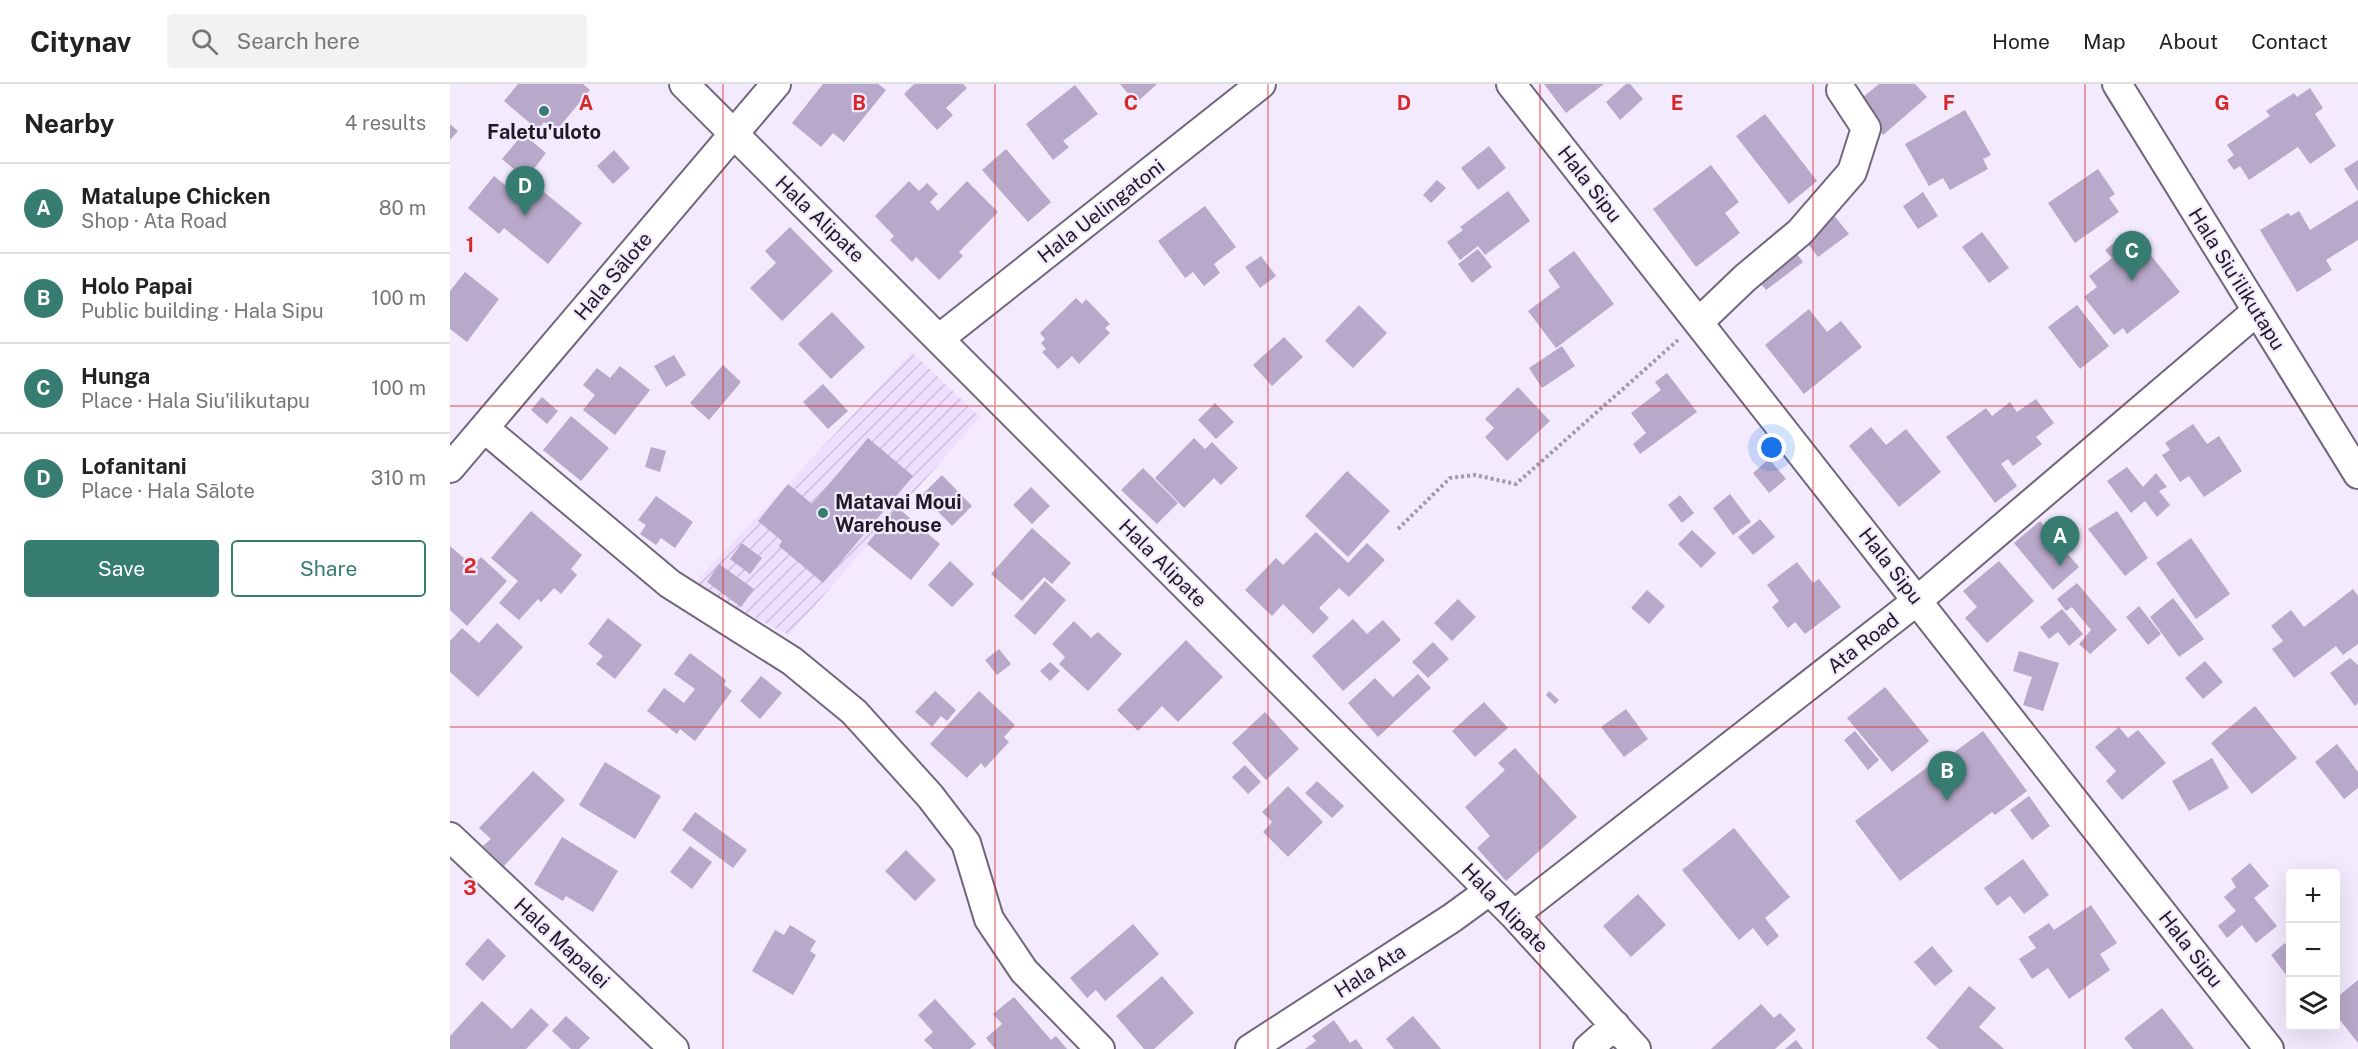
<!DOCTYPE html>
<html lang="en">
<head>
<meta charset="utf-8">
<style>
  :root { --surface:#fff; --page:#f2f2f2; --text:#222; --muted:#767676; --line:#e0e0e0; --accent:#377c70 }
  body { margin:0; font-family:"Public Sans",sans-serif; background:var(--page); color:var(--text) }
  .controls { position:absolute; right:18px; bottom:18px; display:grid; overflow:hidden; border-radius:6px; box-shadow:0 6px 24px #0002 }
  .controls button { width:54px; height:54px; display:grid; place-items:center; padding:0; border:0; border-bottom:2px solid var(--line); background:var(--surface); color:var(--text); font:30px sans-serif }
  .you { position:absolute; left:1322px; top:364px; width:21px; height:21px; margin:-15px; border:4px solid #fff; border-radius:50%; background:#1a73e8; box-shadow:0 0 0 9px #1a73e833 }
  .badge { display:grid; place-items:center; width:39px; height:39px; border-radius:50%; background:var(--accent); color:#fff; font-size:20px; font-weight:700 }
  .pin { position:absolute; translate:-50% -50px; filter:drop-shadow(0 2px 3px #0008) }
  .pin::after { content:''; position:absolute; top:32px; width:21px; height:18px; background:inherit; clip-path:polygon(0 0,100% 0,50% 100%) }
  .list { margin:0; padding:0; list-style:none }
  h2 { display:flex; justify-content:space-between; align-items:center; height:78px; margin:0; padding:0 24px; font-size:26px }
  h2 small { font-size:20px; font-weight:400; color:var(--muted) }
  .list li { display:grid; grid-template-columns:39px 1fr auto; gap:18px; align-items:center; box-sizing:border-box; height:90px; padding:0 24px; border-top:2px solid var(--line) }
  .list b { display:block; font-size:22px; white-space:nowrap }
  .list p { margin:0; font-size:20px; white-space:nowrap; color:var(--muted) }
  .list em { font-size:20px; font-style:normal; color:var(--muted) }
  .actions { display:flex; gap:12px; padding:18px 24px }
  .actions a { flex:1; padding:14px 0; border:2px solid var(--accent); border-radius:6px; text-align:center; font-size:21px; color:var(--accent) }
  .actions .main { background:var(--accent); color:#fff }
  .icon { flex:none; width:33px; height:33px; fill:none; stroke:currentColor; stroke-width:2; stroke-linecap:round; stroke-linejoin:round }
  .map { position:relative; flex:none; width:1908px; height:965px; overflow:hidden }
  header { display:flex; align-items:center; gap:36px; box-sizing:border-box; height:84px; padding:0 30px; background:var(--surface); border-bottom:2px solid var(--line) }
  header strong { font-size:28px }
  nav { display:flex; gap:33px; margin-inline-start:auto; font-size:21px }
  .search { width:420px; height:54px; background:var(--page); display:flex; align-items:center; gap:15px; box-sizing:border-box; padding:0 21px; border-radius:6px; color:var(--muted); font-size:22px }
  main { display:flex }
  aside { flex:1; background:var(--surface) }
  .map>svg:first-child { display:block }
  .industrial { fill:url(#industrial-furrows) }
  .building { fill:#b8a8c9 }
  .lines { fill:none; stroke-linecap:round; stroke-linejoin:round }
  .minor-casing { stroke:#71677d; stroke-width:32 }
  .path { stroke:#a19aaa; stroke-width:4; stroke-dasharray:3 3; stroke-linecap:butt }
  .minor { stroke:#fff; stroke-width:28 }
  .grid { fill:none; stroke:#d62828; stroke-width:1.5; stroke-opacity:0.55 }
  .poi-dot { fill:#377c70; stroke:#f3eafe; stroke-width:2 }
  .labels { text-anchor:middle; stroke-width:4.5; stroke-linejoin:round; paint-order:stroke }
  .poi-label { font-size:20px; font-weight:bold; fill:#1f1b24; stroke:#f3eafe }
  .street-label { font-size:20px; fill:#1f1b24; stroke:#f3eafe }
  .grid-label { font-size:20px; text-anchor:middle; font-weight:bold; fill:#d62828; stroke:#f3eafe; stroke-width:4.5; stroke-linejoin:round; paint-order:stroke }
</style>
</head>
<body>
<header>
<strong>Citynav</strong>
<div class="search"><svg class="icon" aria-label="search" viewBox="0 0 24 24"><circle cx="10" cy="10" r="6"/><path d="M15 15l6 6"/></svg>Search here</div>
<nav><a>Home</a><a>Map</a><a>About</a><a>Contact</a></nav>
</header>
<main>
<aside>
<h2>Nearby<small>4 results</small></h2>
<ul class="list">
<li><span class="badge">A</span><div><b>Matalupe Chicken</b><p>Shop · Ata Road</p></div><em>80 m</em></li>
<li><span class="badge">B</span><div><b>Holo Papai</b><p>Public building · Hala Sipu</p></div><em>100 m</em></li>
<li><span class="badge">C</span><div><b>Hunga</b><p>Place · Hala Siu'ilikutapu</p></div><em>100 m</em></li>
<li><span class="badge">D</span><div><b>Lofanitani</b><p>Place · Hala Sālote</p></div><em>310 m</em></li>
</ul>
<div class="actions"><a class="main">Save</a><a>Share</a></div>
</aside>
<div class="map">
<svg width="1908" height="965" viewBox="0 0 1908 965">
  <defs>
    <pattern id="industrial-furrows" width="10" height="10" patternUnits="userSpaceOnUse" patternTransform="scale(1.5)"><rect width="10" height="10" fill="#eedeff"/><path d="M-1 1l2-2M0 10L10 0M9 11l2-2" fill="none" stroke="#ccbeda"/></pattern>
  </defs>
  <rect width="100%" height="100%" fill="#f3eafe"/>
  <path class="industrial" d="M462,268L530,333L339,551L242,502Z"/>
  <path class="building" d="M68,0H133L140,6L106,47L94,38L88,46L54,17Z
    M373,0H428L436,6L394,58L383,49L371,63L342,39Z
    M464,0H513L517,4L496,24L503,31L487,46L454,10Z
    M670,0H707L686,19Z
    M1094,0H1154L1116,29Z
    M1176,0H1180L1193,15L1170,36L1156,18Z
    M1429,0H1465L1477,13L1433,51L1406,19Z
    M625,1L648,30L613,57L619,63L603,76L576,40Z
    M1860,4L1873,24L1865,30L1886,62L1860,80L1848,63L1799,96L1790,82L1784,86L1777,76L1784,71L1777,61L1820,32L1816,27L1844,9L1847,13Z
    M1515,26L1541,71L1533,75L1538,85L1500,106L1493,94L1479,102L1455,60Z
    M1315,30L1367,97L1339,120L1286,52Z
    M0,40L8,47L0,56Z
    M73,50L96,69L76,95L52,75Z
    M1039,62L1056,84L1028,106L1011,84Z
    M556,65L601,118L578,138L532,86Z
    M164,66L180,84L163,100L147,82Z
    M1908,76V107L1894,85Z
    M1261,81L1289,118L1275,129L1290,149L1246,183L1203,125Z
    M1648,85L1665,110L1659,114L1669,128L1625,159L1598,119Z
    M44,92L67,111L79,96L132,139L98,180L54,144L49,150L18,124Z
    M987,96L996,104L981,119L973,111Z
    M459,97L469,107L477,99L488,110L480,118L488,127L517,97L548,128L509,168L513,172L489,196L466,173L462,178L440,156L444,152L425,132Z
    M1058,107L1080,137L1035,171L1028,162L1010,176L997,158L1013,146L1010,143Z
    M1473,108L1488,132L1468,145L1453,122Z
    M1908,116V156L1876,176L1882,186L1847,208L1810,146L1838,129L1841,132L1849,127L1860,146Z
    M755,122L786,163L764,180L770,189L754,202L743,188L735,194L708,157Z
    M1382,129L1399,150L1368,173L1352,152Z
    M340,143L383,187L332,237L300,204L326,179L315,167Z
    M1681,146L1730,208L1677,250L1673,244L1664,251L1634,213L1647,203L1639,192L1662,174L1655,166Z
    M1532,148L1559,184L1539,199L1512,163Z
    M1340,161L1353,178L1316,206L1303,190Z
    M1028,165L1042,183L1022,199L1008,180Z
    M1124,167L1164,220L1106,264L1078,227L1110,203L1098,186Z
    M811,172L826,192L810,204L795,183Z
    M15,188L49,215L17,258L0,245V207Z
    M626,214L632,220L636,215L660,240L655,244L660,249L629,280L622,272L608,285L592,268L596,265L591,259L595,255L590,249Z
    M909,221L937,249L903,284L875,257Z
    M1627,221L1659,262L1630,285L1598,243Z
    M1359,225L1377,248L1391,237L1412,263L1354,310L1315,261Z
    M382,228L415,263L381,295L348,260Z
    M834,253L853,273L822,302L803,281Z
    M1112,262L1125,282L1092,304L1079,284Z
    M224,271L236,291L216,303L204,282Z
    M273,281L291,298L259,336L240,319Z
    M170,282L200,306L165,351L133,326L145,311L133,301L147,284L160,294Z
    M1217,289L1247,328L1190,370L1183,360L1196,349L1181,329L1211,306L1205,298Z
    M373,300L398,327L378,345L353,318Z
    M1068,303L1100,337L1057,377L1035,353L1044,344L1035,335Z
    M92,313L108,327L97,340L81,326Z
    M1586,315L1604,339L1586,353L1592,360L1563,382L1558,375L1551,380L1567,402L1545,419L1496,353L1536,324L1542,332L1560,318L1567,328Z
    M765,319L784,338L766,355L748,336Z
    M121,332L159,364L131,397L93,366Z
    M1743,340L1757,360L1769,352L1792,387L1754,413L1739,392L1730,398L1712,371L1720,366L1715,359Z
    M1421,343L1436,361L1456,345L1491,388L1449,423L1399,362Z
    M418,354L463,392L373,499L329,462L332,457L308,437L338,400L362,420Z
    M744,354L755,365L762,358L788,384L771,401L764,394L734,424L705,394Z
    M201,363L216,367L210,388L195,383Z
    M1319,375L1336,395L1319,409L1303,389Z
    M1677,383L1693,403L1706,389L1717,403L1709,407L1720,421L1707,433L1695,417L1681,429L1657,397Z
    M693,384L728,419L707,440L671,406Z
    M897,387L940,427L898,473L855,432Z
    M492,391L522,422L502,442L472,411Z
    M581,403L600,422L582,440L563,421Z
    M1280,410L1301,438L1283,451L1263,424Z
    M1230,411L1244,429L1232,439L1218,421Z
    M206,412L243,438L225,464L211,454L206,461L190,450L196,441L188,436Z
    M447,423L490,460L461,496L417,460Z
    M81,427L132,471L121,485L127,491L111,510L104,504L91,518L88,515L69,536L49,519L68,497L41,474Z
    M1667,427L1698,474L1675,492L1638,445Z
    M1310,435L1325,453L1303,471L1288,453Z
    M1590,437L1629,483L1603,506L1564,459Z
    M582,444L621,479L602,500L594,493L572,517L541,490Z
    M1242,446L1266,469L1251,484L1228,460Z
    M866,448L898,479L917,459L935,476L899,513L889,504L869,524L879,534L863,550L833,520L822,532L795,506L826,474L833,481Z
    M1741,454L1780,510L1746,535L1706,479Z
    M292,459L312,474L300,490L280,475Z
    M0,462L23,482L31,473L57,497L17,542L0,526Z
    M500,477L524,500L502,523L478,501Z
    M1549,477L1584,517L1537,559L1515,534L1527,523L1513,507Z
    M1347,478L1363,499L1369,495L1391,523L1355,550L1345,538L1338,544L1322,523L1329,517L1317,501Z
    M269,480L304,505L291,523L257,498Z
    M595,497L616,516L585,551L564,532Z
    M1627,499L1667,546L1640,570L1629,560L1641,546L1622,523L1616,527L1607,515Z
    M1903,505L1908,512V560L1893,571L1886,562L1844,594L1822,565L1833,557L1821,542L1841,526L1854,543Z
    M1197,506L1215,522L1199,540L1181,524Z
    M1723,514L1754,555L1729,573L1700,533Z
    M1008,515L1026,533L1002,557L984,539Z
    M1689,522L1711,550L1698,561L1676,533Z
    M1612,525L1633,550L1619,562L1608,548L1599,555L1590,543Z
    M158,534L192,561L165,595L146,580L153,572L138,560Z
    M903,535L917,550L933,536L951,556L893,607L862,572Z
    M624,537L641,554L648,548L672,570L638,607L609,580L615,573L602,560Z
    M47,539L73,563L28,613L0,588V557L12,544L29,559Z
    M736,556L773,593L728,638L712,622L688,647L667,626Z
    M983,558L999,575L978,594L962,578Z
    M549,565L561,580L547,591L535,576Z
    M1569,567L1609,579L1593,627L1573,621L1582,593L1563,587Z
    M240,569L276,596L274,601L282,607L245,657L230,645L227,650L197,627L214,604L234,619L245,605L224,590Z
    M1900,574L1908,581V619L1905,622L1880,589Z
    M1755,577L1773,598L1753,615L1735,594Z
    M600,578L610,587L600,597L590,587Z
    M968,590L981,604L928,653L898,619L925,594L943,613Z
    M311,592L332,609L310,635L290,617Z
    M1435,603L1479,657L1442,688L1397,634Z
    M485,607L506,626L497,637L491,632L482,643L465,628Z
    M529,607L565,641L554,653L559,658L535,684L531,679L517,694L480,660Z
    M1099,607L1109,616L1105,620L1096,611Z
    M1034,618L1058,644L1025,673L1002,647Z
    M1805,622L1847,674L1802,710L1761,659Z
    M1176,625L1198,655L1174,673L1151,643Z
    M815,628L849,665L816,696L782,659Z
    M1669,643L1678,654L1688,646L1716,679L1672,716L1656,697L1666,687L1645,663Z
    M1405,647L1429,676L1418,686L1394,656Z
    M1533,647L1577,707L1545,731L1542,728L1450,797L1405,737L1499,667L1502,670Z
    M1887,660L1908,688V704L1894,715L1865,678Z
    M1065,664L1127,733L1056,797L1027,764L1040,752L1015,723L1055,686L1048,679Z
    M1762,674L1779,704L1739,727L1722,697Z
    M155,678L211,712L185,755L129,721Z
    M795,681L811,698L798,710L782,693Z
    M83,687L115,716L54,782L33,762L41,755L29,744Z
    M867,697L894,722L882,734L855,709Z
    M838,702L873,738L838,773L813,748L822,738L812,728Z
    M1579,712L1600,742L1582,756L1560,726Z
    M245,728L297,766L283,784L232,746Z
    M1284,744L1340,813L1315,834L1329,852L1317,862L1303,844L1289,856L1232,786Z
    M112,753L168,787L143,828L116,812L113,817L84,800Z
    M240,762L262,778L242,805L220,788Z
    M456,766L486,796L465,817L435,787Z
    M1573,775L1599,811L1574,830L1560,812L1547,822L1534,804Z
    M1800,779L1819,802L1804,814L1827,842L1806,859L1792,841L1777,854L1768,842L1786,827L1774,813L1786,803L1781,795Z
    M1188,810L1216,841L1181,873L1153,842Z
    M1641,821L1667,859L1650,870L1660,886L1619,915L1598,884L1582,895L1569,875L1586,864L1578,853L1599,839L1604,846Z
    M683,840L709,870L655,917L646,906L637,914L620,894Z
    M340,841L366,857L360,867L366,871L343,911L302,887L325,846L334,851Z
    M38,854L56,872L33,897L15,880Z
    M1835,859L1840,866V896L1821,871Z
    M1482,862L1503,887L1485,902L1464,878Z
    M712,892L744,929L704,965H694L666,932Z
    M1908,896V959L1886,931V914Z
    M1519,902L1546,924L1529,943L1554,965H1489L1476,954Z
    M564,913L601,956L606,952L617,965H545L536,954L552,940L543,930Z
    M485,915L526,960L520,965H483L474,956L483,948L468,931Z
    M32,917L62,945L81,924L99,941L76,965H0V952Z
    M1311,920L1324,934L1330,929L1346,946L1325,965H1261Z
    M1712,924L1744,965H1683L1674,954Z
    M116,932L140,954L129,965H121L102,947Z
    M963,932L991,965H944L936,955Z
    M884,936L900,959L906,955L913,965H855L866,957L862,952Z
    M1346,956L1353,965H1335Z"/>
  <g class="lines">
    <defs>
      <path id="minor" d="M234,0L1064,831L1186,965
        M1061,0L1819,965
        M1667,0L1908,390
        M1249,238L1295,194L1350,148L1402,88L1416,44L1391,6
        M490,254L811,0
        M34,344L220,500L342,577L404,628L480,712L516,759L539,835L574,887L650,965
        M0,384L326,0
        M0,753L224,965
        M1064,831L1468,516L1807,227
        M800,965L1002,834L1039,807
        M1138,965L1165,941"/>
    </defs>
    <use href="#minor" class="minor-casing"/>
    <path class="path" d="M948,445L1000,394L1025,391L1066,400L1228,256"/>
    <use href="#minor" class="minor"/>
  </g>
  <path class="grid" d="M273,0V965M545,0V965M818,0V965M1090,0V965M1363,0V965M1635,0V965M0,322H1908M0,643H1908"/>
  <g class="poi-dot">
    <circle cx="94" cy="27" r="6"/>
    <circle cx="373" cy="429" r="6"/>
  </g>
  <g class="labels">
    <g class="poi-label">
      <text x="94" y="55">Faletu'uloto</text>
      <text x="385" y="425" text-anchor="start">Matavai Moui<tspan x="385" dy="23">Warehouse</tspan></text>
    </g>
    <g class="street-label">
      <text transform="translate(1140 100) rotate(52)" y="7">Hala Sipu</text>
      <text transform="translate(651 127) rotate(-38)" y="7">Hala Uelingatoni</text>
      <text transform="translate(370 135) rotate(44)" y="7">Hala Alipate</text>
      <text transform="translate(163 192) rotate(-50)" y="7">Hala Sālote</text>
      <text transform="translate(1787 195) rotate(58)" y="7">Hala Siu'ilikutapu</text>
      <text transform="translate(713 479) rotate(45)" y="7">Hala Alipate</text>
      <text transform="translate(1441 482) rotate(52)" y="7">Hala Sipu</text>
      <text transform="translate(1413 559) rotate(-38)" y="7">Ata Road</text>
      <text transform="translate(1055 824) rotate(46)" y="7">Hala Alipate</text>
      <text transform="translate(112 859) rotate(43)" y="7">Hala Mapalei</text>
      <text transform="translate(1741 865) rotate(52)" y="7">Hala Sipu</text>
      <text transform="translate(920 887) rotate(-33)" y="7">Hala Ata</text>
    </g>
  </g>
  <g class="grid-label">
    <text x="136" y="26">A</text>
    <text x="409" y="26">B</text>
    <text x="681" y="26">C</text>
    <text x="954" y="26">D</text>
    <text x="1227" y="26">E</text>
    <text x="1499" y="26">F</text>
    <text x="1772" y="26">G</text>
    <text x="20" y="168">1</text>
    <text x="20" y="489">2</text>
    <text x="20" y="811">3</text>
  </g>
</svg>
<div class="controls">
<button>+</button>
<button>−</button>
<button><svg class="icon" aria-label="layers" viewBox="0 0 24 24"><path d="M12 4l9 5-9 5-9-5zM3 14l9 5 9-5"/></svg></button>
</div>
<div class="you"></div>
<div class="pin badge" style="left:1610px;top:482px">A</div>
<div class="pin badge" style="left:1497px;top:717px">B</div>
<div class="pin badge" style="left:1682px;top:197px">C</div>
<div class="pin badge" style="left:75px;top:132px">D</div>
</div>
</main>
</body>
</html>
